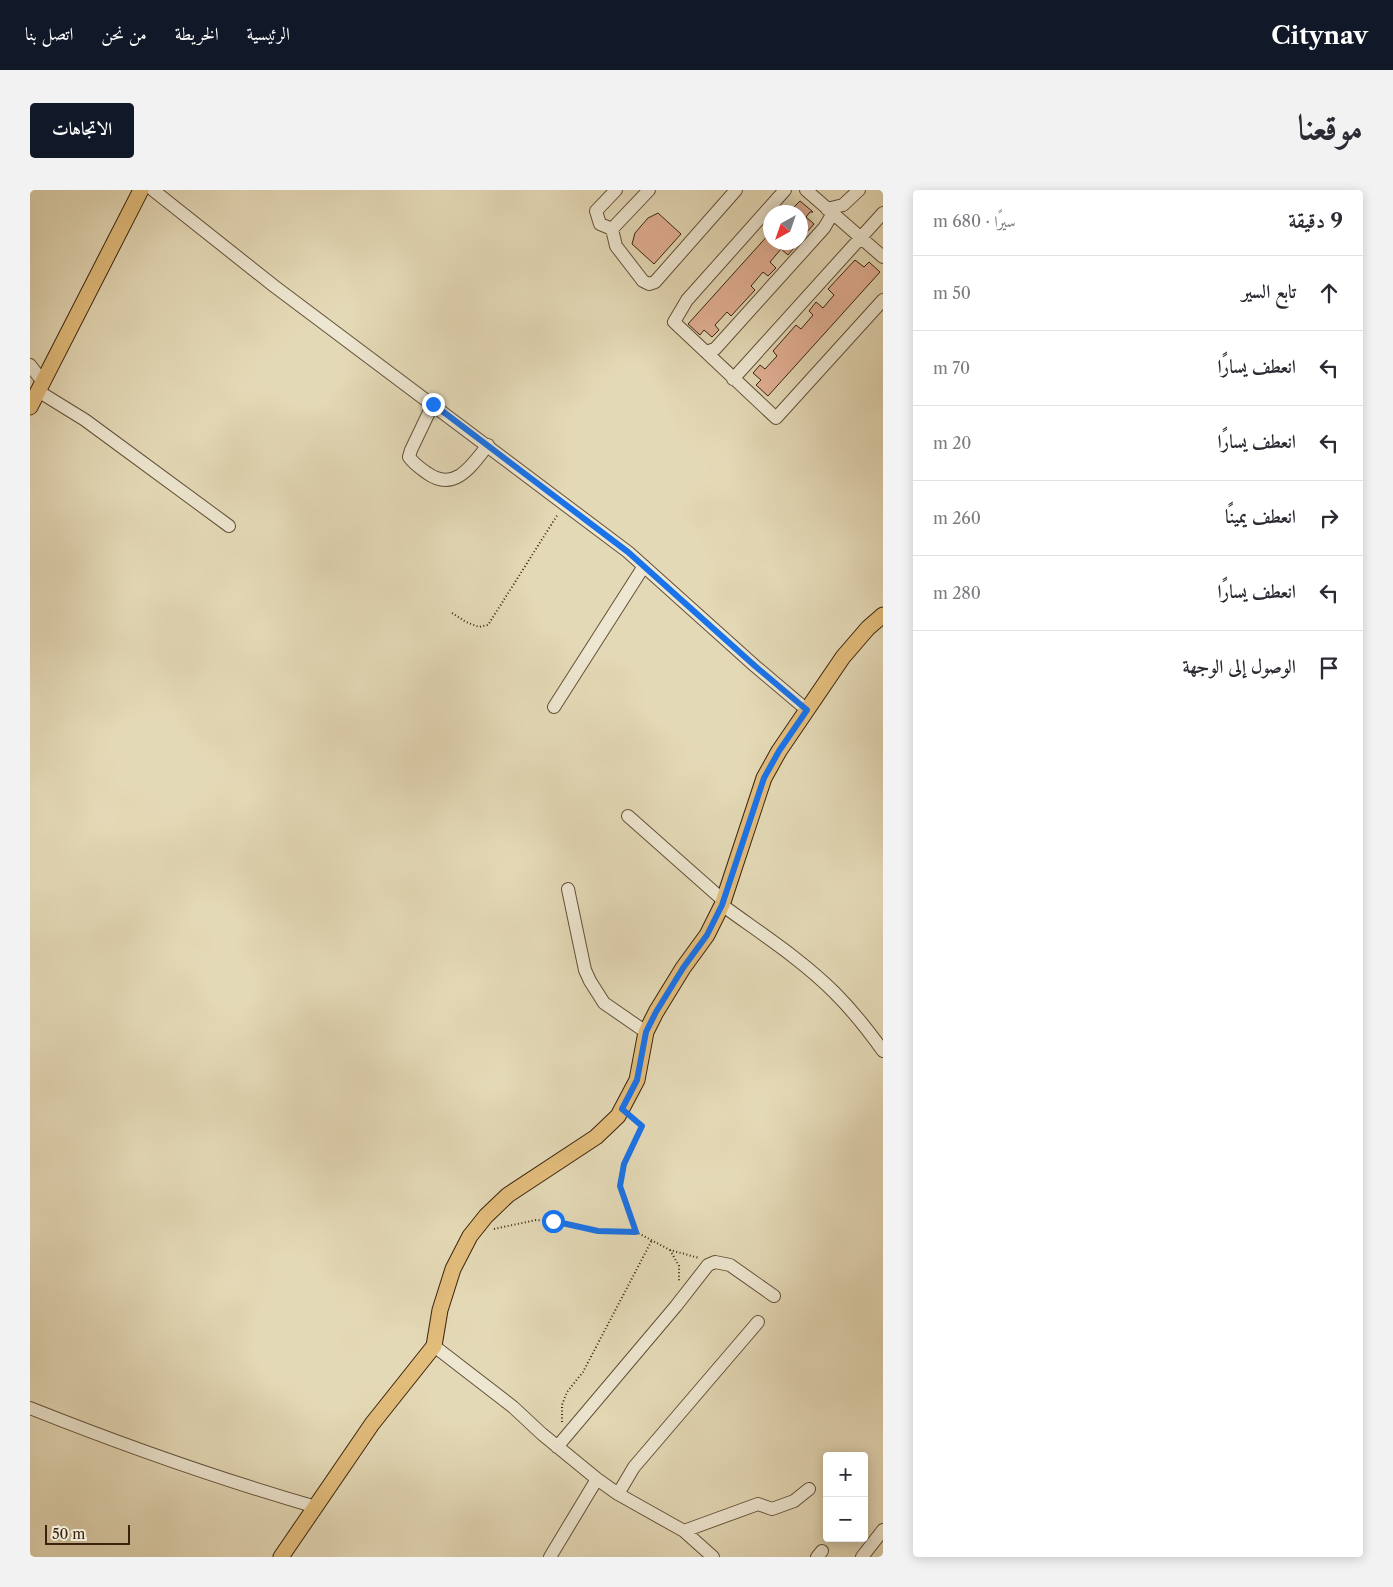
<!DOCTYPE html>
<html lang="ar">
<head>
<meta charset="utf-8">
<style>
  :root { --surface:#fff; --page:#f2f2f3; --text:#2b2b33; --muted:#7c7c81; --line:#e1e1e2; --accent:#111827 }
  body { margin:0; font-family:"Libre Caslon Text",Amiri,serif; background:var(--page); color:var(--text); direction:rtl }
  .controls { position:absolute; right:15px; bottom:15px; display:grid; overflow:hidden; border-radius:5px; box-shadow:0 2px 12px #0003 }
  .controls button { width:45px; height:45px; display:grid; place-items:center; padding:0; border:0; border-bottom:1px solid var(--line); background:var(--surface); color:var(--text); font:25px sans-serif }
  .compass { position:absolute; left:733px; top:15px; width:45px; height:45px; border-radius:50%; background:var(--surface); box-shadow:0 2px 12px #0003; rotate:220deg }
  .scale { position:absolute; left:15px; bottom:12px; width:85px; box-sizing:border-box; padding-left:5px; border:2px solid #39230e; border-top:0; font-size:14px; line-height:18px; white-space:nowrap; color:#39230e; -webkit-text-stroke:4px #ede6d0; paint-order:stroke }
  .stop { position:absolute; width:15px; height:15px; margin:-11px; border:4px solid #1a73e8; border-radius:50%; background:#fff }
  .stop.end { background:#1a73e8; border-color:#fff; box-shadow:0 1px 5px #0008 }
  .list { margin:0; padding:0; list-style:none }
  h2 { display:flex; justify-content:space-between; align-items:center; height:65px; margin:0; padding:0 20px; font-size:21px }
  h2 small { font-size:16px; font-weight:400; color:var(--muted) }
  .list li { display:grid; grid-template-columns:32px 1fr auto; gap:15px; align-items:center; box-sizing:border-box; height:75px; padding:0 20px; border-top:1px solid var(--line) }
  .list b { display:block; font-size:19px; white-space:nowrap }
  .list em { font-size:16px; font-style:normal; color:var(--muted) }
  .icon { flex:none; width:28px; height:28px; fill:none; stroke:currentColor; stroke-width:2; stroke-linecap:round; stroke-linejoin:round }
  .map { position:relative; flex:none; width:853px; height:1367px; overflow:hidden; direction:ltr; border-radius:5px }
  header { display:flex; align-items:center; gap:30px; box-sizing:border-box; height:70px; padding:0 25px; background:var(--accent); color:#fff }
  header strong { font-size:24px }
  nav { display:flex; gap:28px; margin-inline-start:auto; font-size:18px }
  .intro { display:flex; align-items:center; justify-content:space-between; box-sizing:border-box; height:120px; padding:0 30px }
  h1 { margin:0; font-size:35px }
  .button { padding:12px 22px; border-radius:5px; background:var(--accent); color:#fff; font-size:18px; font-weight:700 }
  main { display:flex; gap:30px; padding:0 30px }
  aside { flex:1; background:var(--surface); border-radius:5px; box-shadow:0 2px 12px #0003 }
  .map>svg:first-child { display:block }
  .building { fill:#e2b095; stroke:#39230e }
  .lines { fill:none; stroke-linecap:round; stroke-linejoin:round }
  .minor-casing { stroke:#645038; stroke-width:14 }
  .major-casing { stroke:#39230e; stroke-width:17 }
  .path { stroke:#39230e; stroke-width:2; stroke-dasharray:1 2.5; stroke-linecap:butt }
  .minor { stroke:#ede6d0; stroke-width:12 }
  .major { stroke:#e2bc7b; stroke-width:15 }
  .route { stroke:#1a73e8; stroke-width:6 }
</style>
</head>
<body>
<header>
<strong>Citynav</strong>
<nav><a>الرئيسية</a><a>الخريطة</a><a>من نحن</a><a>اتصل بنا</a></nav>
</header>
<div class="intro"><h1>موقعنا</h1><a class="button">الاتجاهات</a></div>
<main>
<aside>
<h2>9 دقيقة<small>سيرًا · 680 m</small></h2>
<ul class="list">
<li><svg class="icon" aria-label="ahead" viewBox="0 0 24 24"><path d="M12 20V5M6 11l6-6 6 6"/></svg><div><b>تابع السير</b></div><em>50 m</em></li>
<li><svg class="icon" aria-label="left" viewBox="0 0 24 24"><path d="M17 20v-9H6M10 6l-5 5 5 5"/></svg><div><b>انعطف يسارًا</b></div><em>70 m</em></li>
<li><svg class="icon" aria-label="left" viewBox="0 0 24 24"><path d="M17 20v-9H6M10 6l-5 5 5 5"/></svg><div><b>انعطف يسارًا</b></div><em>20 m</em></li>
<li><svg class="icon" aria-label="right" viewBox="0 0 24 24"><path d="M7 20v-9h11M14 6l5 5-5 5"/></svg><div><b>انعطف يمينًا</b></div><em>260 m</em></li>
<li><svg class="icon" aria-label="left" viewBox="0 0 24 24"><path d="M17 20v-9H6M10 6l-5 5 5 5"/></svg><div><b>انعطف يسارًا</b></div><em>280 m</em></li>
<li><svg class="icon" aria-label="arrive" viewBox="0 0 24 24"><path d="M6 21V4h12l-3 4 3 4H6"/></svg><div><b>الوصول إلى الوجهة</b></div></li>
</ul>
</aside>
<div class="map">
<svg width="853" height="1367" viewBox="0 0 853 1367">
  <rect width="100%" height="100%" fill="#e4d9b6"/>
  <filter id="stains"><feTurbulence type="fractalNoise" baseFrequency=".004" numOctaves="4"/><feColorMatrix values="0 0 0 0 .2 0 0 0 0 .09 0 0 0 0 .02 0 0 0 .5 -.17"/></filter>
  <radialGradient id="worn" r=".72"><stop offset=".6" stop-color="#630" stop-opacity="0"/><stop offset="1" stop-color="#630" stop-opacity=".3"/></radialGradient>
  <path class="building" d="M770,11L783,22H780L776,27L784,34L770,50V22H759Z
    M628,23L651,44L624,74L602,54L605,43L618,28Z
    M740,43V52H769L758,65L751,59L740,72L746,78L738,86L733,82L721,96L725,100L701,126L697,122L685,135L689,140L682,147L674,140L670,145L658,134Z
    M825,70L834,77L839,72L850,82L738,206L726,195L731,190L723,183L730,175L735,179L747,166L743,161L766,135L771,139L783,125L779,121L786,112L793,118L804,105L798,99Z"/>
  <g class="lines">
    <defs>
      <path id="minor" d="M123,0L244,96L598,362L725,476L777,520
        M586,0L566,21L570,34L582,39L619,0
        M755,0L657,110L644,132L746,228L853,110
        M776,0L853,67
        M797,19L813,15L829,0
        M582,39L586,56L613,91L619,94L625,92L706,0
        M676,162L685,159L794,38L803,23
        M0,175L13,192
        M703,189L853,23
        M8,201L55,230L199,336
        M403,214L381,260L379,267C384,274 390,278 397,283C425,303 442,275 458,255
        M524,517L614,376
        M598,626L694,711
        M538,699L555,780L560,791L574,813L616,842
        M692,715C730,743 771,769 804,802C822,820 838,840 853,861
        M404,1156L483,1217L512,1244L567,1289L588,1304L654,1341L683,1367
        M0,1218C93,1255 189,1289 286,1317
        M527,1257L646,1116L678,1075L685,1072L700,1075L744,1106
        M588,1304L604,1277L728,1132
        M654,1341L728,1314L742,1319L764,1311L779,1299
        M520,1367L567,1289
        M787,1367L792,1361
        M832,1367L853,1340"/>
      <path id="major" d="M0,217L111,0
        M251,1367L342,1234L404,1156L410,1120L423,1079L440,1046L456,1026L478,1005L566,947L588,926L607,890L616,842L626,822L653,778L677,745L692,715L734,588L749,561L813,467L838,438L853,425"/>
    </defs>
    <use href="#minor" class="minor-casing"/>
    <use href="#major" class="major-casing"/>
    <path class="path" d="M422,423L436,432L449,437L458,435L528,324
      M601,927L612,937L593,974L590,996L606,1042
      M464,1039L506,1030L523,1031L568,1041L606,1042L640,1060L669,1068
      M640,1060L649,1076V1091
      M532,1232V1215L537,1202L553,1182L622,1050"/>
    <use href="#minor" class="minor"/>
    <use href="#major" class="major"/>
  </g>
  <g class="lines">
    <path class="route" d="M403,214L598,362L725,476L777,520L749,561L734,588L692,715L677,745L653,778L626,822L616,842L607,890L592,919L612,936L594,974L590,996L606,1042L568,1041L523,1031"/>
  </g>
  <rect width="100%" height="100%" filter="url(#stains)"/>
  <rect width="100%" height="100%" fill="url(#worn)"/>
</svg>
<div class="controls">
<button>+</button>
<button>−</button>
</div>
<svg class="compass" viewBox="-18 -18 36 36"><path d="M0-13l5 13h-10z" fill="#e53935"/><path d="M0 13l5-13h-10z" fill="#7c7c81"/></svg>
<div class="scale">50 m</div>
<div class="stop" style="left:523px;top:1031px"></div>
<div class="stop end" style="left:403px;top:214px"></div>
</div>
</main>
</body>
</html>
